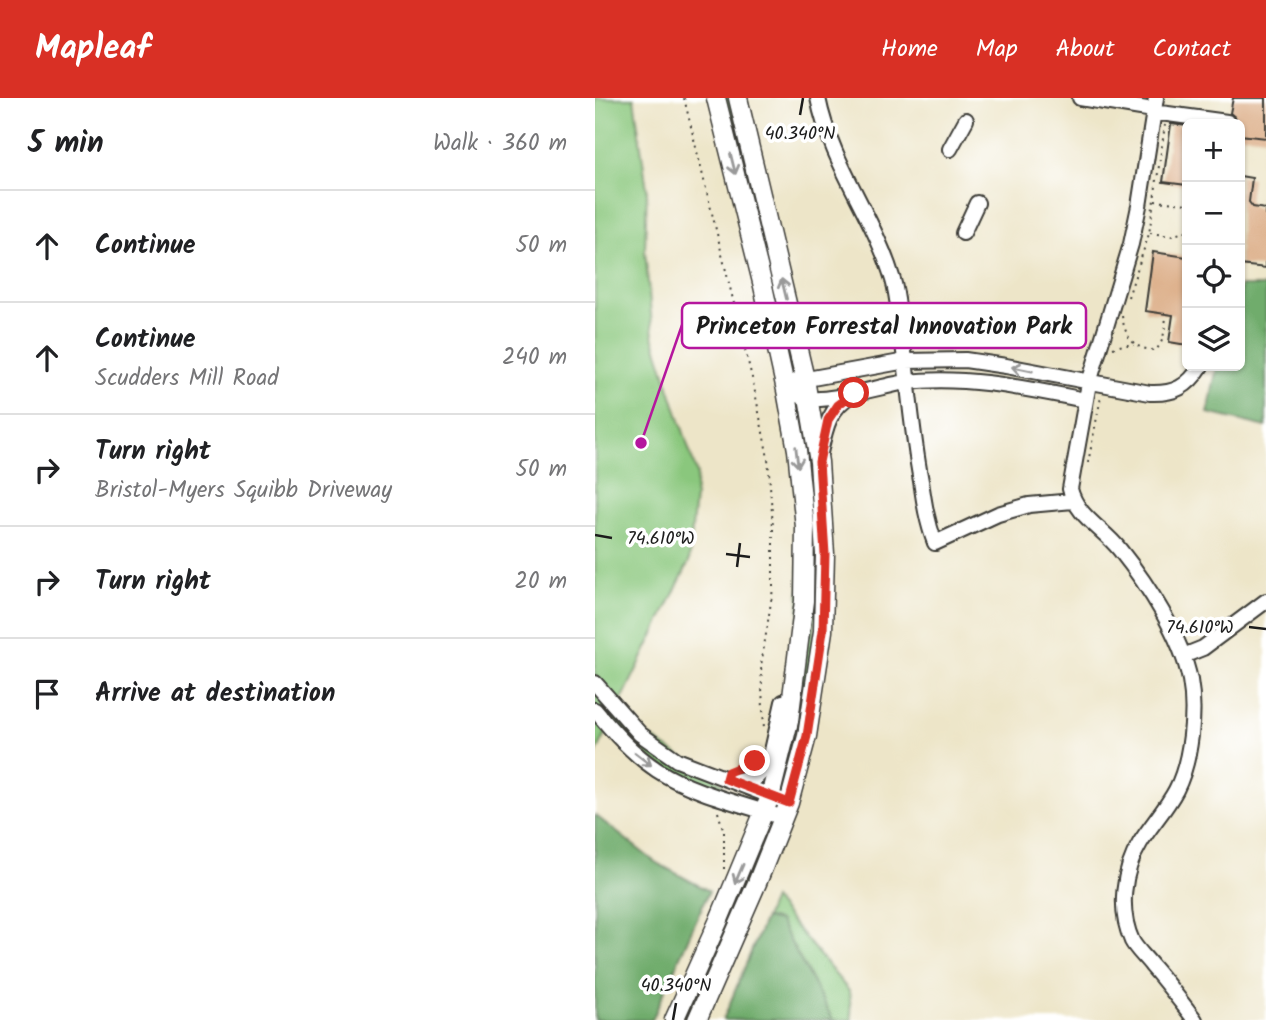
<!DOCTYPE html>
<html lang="en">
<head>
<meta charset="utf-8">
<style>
  :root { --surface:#fff; --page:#f2f2f2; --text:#202124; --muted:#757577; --line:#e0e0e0; --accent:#d93025 }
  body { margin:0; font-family:Kalam,sans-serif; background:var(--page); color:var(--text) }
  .controls { position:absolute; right:21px; top:21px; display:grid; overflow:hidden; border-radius:10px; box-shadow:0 2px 5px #0004 }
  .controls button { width:63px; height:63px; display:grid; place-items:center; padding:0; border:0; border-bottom:2px solid var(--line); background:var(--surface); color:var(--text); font:35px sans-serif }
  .stop { position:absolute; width:21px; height:21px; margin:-16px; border:5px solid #d93025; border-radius:50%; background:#fff }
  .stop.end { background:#d93025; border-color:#fff; box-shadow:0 2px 7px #0008 }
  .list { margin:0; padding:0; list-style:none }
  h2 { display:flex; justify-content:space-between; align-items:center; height:91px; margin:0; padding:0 28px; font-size:30px }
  h2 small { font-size:23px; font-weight:400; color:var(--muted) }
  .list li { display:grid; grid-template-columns:46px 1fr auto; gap:21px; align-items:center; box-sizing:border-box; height:112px; padding:0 28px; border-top:2px solid var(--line) }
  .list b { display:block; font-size:26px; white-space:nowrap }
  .list p { margin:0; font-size:23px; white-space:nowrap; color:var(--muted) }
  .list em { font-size:23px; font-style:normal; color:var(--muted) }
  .icon { flex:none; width:38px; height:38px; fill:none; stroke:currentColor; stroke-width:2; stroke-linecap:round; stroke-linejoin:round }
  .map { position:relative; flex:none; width:671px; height:922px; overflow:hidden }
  header { display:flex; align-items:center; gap:42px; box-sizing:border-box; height:98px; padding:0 35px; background:var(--accent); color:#fff }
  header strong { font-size:33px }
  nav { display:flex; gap:38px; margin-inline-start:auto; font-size:24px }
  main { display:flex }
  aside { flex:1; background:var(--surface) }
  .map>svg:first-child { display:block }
  .green { fill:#8ac77d; stroke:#53724c; stroke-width:2 }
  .forest { fill:#6fac6c; stroke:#466444; stroke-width:2 }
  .building { fill:#deb28e }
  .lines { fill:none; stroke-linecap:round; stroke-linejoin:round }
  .minor-casing { stroke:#3b3a36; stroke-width:18 }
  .major-casing { stroke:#3b3a36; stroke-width:21 }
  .path { stroke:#3b3a36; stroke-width:2; stroke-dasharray:2 5; stroke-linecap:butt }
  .minor { stroke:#fff; stroke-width:14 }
  .major { stroke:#fff; stroke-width:18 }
  .oneway { stroke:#999 }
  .route { stroke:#d93025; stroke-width:9 }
  .ticks { fill:none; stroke:#1c1c1c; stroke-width:2.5 }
  .ticks-label { font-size:18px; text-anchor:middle; fill:#1c1c1c; stroke:#fff; stroke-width:7; stroke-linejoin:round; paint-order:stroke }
  .leader { fill:none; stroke:#b5179e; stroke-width:2.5 }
  .callout-dot { fill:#b5179e; stroke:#fff; stroke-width:2.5 }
  .callout { fill:#fff; stroke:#b5179e; stroke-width:2.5 }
  .callout-label { font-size:24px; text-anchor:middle; font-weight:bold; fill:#1c1c1c }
</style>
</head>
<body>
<header>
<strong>Mapleaf</strong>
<nav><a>Home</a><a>Map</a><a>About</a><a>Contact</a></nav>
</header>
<main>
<aside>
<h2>5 min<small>Walk · 360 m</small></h2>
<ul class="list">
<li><svg class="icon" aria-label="ahead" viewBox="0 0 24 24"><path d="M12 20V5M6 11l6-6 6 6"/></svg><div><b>Continue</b></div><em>50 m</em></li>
<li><svg class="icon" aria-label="ahead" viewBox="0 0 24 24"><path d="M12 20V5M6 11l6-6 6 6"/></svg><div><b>Continue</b><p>Scudders Mill Road</p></div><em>240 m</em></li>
<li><svg class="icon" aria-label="right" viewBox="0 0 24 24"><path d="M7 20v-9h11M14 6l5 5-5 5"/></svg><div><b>Turn right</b><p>Bristol-Myers Squibb Driveway</p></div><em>50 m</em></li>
<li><svg class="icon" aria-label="right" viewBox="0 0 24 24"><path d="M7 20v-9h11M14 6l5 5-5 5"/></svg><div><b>Turn right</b></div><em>20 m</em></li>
<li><svg class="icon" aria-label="arrive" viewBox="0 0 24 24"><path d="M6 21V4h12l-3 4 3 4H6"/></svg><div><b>Arrive at destination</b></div></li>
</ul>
</aside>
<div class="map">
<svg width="671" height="922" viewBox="0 0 671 922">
  <rect width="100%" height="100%" fill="#fff"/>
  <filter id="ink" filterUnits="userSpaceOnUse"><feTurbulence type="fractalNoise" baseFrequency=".0143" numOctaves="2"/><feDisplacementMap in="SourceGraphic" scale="14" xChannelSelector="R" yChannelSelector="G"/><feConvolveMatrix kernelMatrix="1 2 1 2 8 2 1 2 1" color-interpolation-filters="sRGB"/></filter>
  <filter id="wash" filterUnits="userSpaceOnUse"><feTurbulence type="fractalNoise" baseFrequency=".00686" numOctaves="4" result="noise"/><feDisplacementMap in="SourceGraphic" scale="28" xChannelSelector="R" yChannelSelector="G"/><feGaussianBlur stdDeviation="1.57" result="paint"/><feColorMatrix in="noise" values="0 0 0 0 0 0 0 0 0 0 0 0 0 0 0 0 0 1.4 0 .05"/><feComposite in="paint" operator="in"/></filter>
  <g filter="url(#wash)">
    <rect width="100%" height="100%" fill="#ede5c8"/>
    <path class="green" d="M0,0H39L52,91L50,152L58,238L102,376L94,464L20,616L128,686L125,693L70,669L53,658L16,624L0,658Z
      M127,0H137L199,272L178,186L163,144Z
      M207,311L219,385L226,472L212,603L191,693L188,692L202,633L205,599L203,312Z
      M171,729L174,730L97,922H87Z
      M178,801L254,893L257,922H238L184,823L170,820Z"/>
    <path class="forest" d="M645,188H671V329L613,315L622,268H645Z
      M0,717L60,764L114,793L57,922H0Z
      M170,820L184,823L238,922H128Z"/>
    <g id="blocks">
      <path class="building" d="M638,0H671V40L645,37V26H641V20L635,15Z
        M576,26L592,28V87L568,84Z
        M645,78L657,80L654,104L658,109L671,111V170L645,167Z
        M558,154L592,159V247L574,244L578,217L550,213Z"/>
    </g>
  </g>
  <g filter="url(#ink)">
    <use href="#blocks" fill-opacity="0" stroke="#3b3a36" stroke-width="2"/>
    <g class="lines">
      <defs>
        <path id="minor" d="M223,0C236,66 279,118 298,182C302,195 303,210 305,224C313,277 316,330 326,383C329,404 332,424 340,445L403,416L434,407L478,403
          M485,0L558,12
          M561,0L544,108L536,146L494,285L475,391C482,419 508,430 525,452C553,487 586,538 595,582C601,614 596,663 581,692C571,711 556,727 545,745C528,773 523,812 537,843C541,851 551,860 557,868C572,885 586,904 600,922
          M558,14L632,24
          M355,51L371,22
          M368,135L382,105
          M190,285L311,263L370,262L411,268L555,295C579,296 593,289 606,268
          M191,292C197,294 204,298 211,300C231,306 289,287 312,284C371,277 433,291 490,302
          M225,355C230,331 234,309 258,296
          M588,558L608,550L671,503
          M0,585L45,636L82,662L194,705
          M0,612C19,635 38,656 62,672C95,694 150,707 189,720
          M139,682L161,680L174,666L188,604"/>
        <path id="major" d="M79,922L123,824L175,699L194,623L209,503L210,429L202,352L191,292L168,188L121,0
          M102,922L162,785L194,705L212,638L228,533L230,456L224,364L210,281L143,0"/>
      </defs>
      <use href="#minor" class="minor-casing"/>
      <use href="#major" class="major-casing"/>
      <path class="path" d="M89,0L158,284L173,360L178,429V491L166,568L169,632
        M560,103L592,106
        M555,135L576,138L592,133
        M533,199L554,136L570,27
        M527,218C530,239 539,252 561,252C570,242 569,232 571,220
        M518,250L528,247H539
        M493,365L506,299
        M149,669L159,663
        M123,714L129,734V773"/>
      <use href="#minor" class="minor"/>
      <use href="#major" class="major"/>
    </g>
    <defs><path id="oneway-shaft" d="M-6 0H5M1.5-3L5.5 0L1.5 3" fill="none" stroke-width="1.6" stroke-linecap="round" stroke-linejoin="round" transform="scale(1.75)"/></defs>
    <g class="oneway">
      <use href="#oneway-shaft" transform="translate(138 66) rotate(76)"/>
      <use href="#oneway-shaft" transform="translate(189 191) rotate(-104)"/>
      <use href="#oneway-shaft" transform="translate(427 271) rotate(-168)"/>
      <use href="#oneway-shaft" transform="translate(202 359) rotate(83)"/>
      <use href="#oneway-shaft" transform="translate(48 661) rotate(38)"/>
      <use href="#oneway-shaft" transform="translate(144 776) rotate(113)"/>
    </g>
  </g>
  <g class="lines" filter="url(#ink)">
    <path class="route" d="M160,663L133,674L131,681L194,705L212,638L228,533L230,456L224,364L233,322L243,307L259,295"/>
  </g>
  <path class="ticks" d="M205,17L208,0M0,437L17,440M131,456L155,459M142,469L145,445M654,529L671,531M78,922L81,905"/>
  <g class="ticks-label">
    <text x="205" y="41">40.340°N</text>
    <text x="66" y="446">74.610°W</text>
    <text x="605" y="535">74.610°W</text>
    <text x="81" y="893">40.340°N</text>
  </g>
  <path class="leader" d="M46 345L87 227"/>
  <circle class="callout-dot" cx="46" cy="345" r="7"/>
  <rect class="callout" x="87" y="205" width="404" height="45" rx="7"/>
  <g class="callout-label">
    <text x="289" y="236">Princeton Forrestal Innovation Park</text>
  </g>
</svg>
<div class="controls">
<button>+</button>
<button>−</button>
<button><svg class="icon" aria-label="locate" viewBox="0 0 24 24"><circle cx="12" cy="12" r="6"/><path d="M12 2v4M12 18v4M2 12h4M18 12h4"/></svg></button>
<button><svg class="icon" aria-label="layers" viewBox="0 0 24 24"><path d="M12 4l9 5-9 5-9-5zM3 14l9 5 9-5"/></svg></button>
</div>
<div class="stop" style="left:259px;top:295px"></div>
<div class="stop end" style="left:160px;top:663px"></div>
</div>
</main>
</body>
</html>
